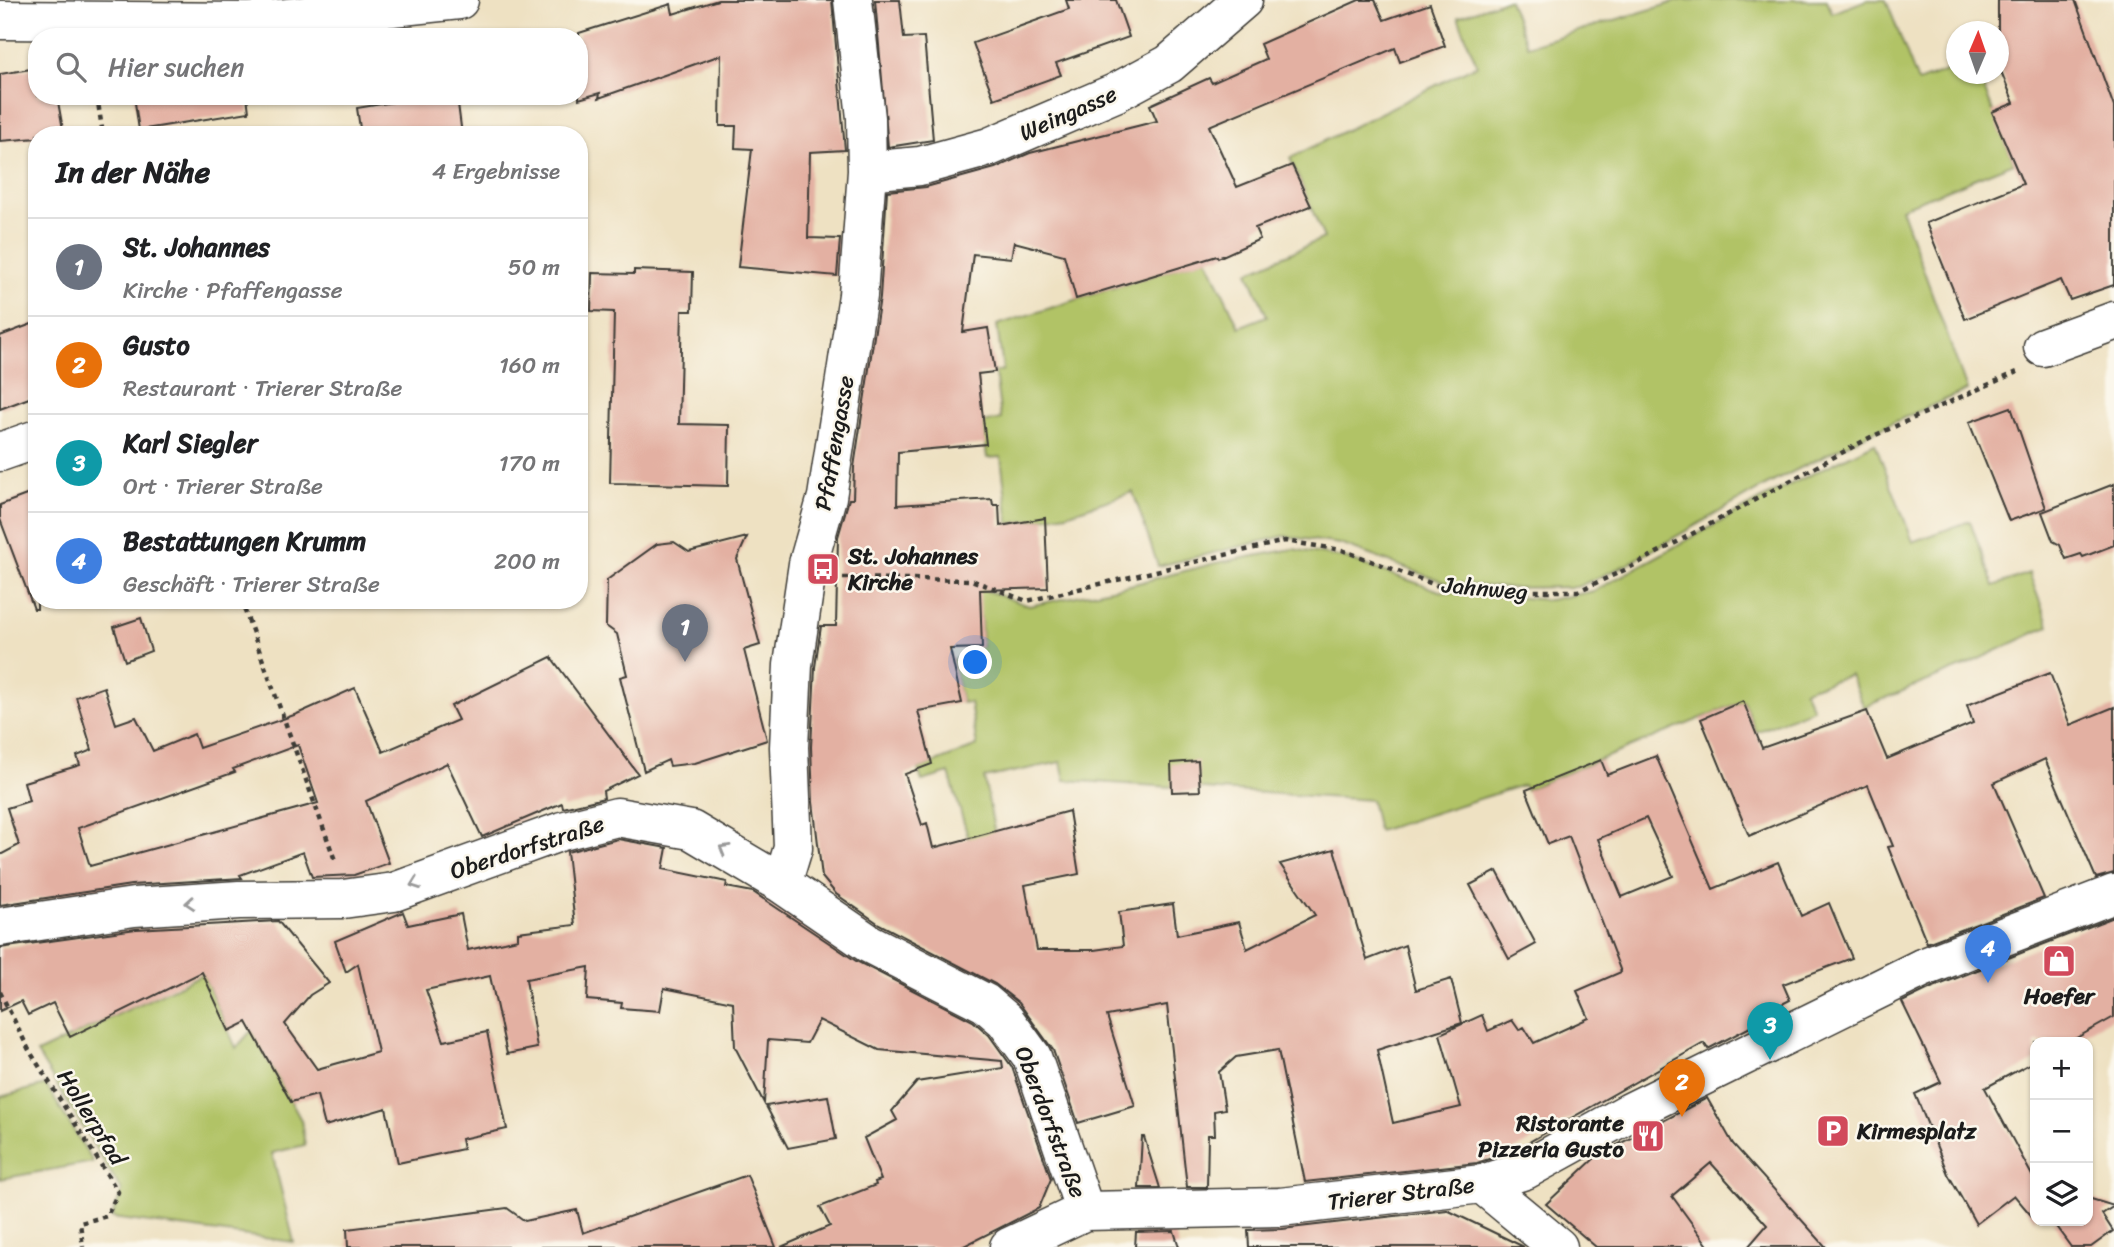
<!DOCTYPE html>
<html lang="de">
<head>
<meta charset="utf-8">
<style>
  :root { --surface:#fff; --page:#f6f6f6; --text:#202124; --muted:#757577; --line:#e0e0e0; --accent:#2563eb }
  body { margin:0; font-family:Sriracha,sans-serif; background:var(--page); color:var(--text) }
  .controls { position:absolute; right:21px; bottom:21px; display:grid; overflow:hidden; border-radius:14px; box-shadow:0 2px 5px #0004 }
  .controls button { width:63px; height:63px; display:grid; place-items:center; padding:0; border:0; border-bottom:2px solid var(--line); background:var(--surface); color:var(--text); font:35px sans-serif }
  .compass { position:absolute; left:1946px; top:21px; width:63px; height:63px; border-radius:50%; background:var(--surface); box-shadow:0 2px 5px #0004; rotate:2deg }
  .you { position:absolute; left:976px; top:663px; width:24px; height:24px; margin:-18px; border:5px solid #fff; border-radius:50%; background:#1a73e8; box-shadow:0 0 0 10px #1a73e833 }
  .badge { display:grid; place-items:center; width:46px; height:46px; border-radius:50%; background:var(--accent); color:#fff; font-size:23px; font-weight:700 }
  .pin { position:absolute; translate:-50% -58px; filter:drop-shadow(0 2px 4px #0008) }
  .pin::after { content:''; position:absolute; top:37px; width:24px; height:21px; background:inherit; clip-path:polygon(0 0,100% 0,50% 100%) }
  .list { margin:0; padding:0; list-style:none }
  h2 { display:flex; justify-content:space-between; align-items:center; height:91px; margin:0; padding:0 28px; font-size:30px }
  h2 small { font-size:23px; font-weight:400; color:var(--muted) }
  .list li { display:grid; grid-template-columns:46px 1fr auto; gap:21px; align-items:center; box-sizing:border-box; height:98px; padding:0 28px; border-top:2px solid var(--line) }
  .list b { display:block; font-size:26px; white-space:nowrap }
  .list p { margin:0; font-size:23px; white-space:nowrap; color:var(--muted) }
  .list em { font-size:23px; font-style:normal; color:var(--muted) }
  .icon { flex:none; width:38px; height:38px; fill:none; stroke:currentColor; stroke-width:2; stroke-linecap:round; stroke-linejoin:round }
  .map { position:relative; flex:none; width:2114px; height:1247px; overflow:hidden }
  .search { position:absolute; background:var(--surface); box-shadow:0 2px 5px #0004; left:28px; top:28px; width:560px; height:77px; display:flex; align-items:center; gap:18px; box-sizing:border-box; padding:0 24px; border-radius:28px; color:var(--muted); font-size:26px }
  .panel { position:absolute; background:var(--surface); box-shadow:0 2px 5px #0004; left:28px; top:126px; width:560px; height:483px; border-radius:28px }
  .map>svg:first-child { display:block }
  .green { fill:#b1c366; stroke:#667041; stroke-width:2 }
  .building { fill:#e3b0a2; fill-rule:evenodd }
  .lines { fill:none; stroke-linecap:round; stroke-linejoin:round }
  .minor-casing { stroke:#3c3a35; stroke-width:41 }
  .path { stroke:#3c3a35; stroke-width:4.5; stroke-dasharray:5 5; stroke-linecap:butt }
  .minor { stroke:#fff; stroke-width:38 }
  .oneway { stroke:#999 }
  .labels { text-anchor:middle; stroke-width:5; stroke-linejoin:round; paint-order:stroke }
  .street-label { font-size:23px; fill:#1c1c1c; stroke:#fbf7ec }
  .poi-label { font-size:23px; font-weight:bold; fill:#1c1c1c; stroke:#fbf7ec; text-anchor:start }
</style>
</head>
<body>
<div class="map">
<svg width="2114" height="1247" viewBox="0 0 2114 1247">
  <rect width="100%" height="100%" fill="#fbf7ec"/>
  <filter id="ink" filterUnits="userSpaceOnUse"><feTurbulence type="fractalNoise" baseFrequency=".0143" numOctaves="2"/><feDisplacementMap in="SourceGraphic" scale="14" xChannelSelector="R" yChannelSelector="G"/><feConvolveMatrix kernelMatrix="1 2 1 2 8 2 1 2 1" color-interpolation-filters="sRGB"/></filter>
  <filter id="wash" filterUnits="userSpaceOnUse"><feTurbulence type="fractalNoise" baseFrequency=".00686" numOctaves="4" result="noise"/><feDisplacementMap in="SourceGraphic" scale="28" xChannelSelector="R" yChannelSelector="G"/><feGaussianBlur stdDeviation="1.57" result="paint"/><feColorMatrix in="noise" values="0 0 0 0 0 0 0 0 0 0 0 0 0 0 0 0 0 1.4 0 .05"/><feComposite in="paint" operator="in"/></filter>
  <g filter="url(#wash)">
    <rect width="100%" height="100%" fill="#eee1c2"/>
    <path class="green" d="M1505,0H1509L1527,46L1682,0H1827L1832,13L1867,0H1886L1918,82L1956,67V74H1978L2014,163L1901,208L1967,390L1867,434L1763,487L1626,565L1577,587L1507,588L1444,582L1340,544L1284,536L1158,566L1133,492L1067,514L1009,524L1001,457L987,458L983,423L1001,419L995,372L1003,370L997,325L1207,258L1239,327L1267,316L1248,272L1324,238L1290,158L1477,65L1458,17Z
      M1875,443L1913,542L1970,521L1994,586L2029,573L2049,626L1962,667L1864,707L1850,675L1804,690L1813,709L1756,732L1743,701L1526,790L1523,785L1378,831L1371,800L1065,780L1061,762L984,778L995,834L969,840L949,773L922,781L918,769L977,746L970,702L962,703L952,660L973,648L982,647L981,619L971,585L1029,606L1130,585L1216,563L1293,549L1344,558L1440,591L1549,600L1594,591L1775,492Z
      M203,974L236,1048L252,1030L301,1120L305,1145L272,1153L294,1242L112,1218L122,1191L37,1053Z
      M46,1085L93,1162L0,1179V1097Z"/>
    <g id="blocks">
      <path class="building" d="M718,0H832L845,150L810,152L808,238L840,239L837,276L738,267L752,149L735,148L736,126H720L721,55L599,98L600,93L579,99V33L671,4L673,14Z
        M875,0H900L904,38L924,37L933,140L888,147Z
        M1066,0H1116L1129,37L1056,63L1061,75L994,99L973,43L1069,9Z
        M1359,0H1375L1384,20L1430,4L1445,46L1400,62L1395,48L1209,126L1237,187L1292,165L1311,206L1255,228L1260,239L1218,258L1217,256L1076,299L1064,255L1014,242L1011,258L973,254L963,332L988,328L995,372L978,374L986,444L898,452L897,505L992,499L993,505H999L1000,526L1045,518L1048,588L980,590L982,648L950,649L962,703L918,711L932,764L905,774L922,825L927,823L933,848L1069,811L1079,874L1025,885L1037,950H1094L1123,946L1119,912L1173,904L1177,935L1239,922L1247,949L1315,915L1280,864L1334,849L1367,960L1405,945L1416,990L1451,979L1462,1023L1377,1050L1393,1123L1461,1107L1440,1034L1482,1015L1488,1031L1512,1020L1519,1030L1524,1027L1534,1043L1589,1018L1577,991L1621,972L1569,836L1548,844L1526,790L1601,760L1607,775L1656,756L1713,889L1778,862L1801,916L1829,903L1852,958L1783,984L1790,1000L1782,1004L1785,1009L1708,1049L1704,1043L1513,1151L1477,1163L1305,1182L1278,1050L1236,1057L1219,1072L1225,1109L1214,1111L1215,1135H1208L1207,1187H1187L1167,1005L1107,1016L1135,1106L1078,1123L1053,1050L1019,1003L995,984L879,924L836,894L822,877L813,802L811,747L815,667L821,626H836L838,537L849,499H853L854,467L880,297L887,191L926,187L995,168L1030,153L1157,121L1150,105L1209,78L1212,83L1266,59L1260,44ZM1646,818L1673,876L1622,897L1598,839Z
        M1998,0H2075L2114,107V285L2070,300L2061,280L1965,319L1926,223L2023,184L1992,112L2014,103L1998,64Z
        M37,68V96H57L64,135H37V138L0,141V74Z
        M134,96H247L249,112L139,130Z
        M430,96H457L462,135H361L357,108Z
        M634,270L693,272L692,311H682L679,424L729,425L728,486L610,483L614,312L591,311L592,273L634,274Z
        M37,322V395L0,409V336Z
        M2011,407L2046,508L2009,521L1969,422Z
        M2114,484V545L2083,557L2081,554L2066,559L2060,545L2053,541L2042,512Z
        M37,491V609H34L0,519V505Z
        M747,537L737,559L760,645L744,650L767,740L695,763L670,766L668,760L644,771L620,677L627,675L617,634L606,626L607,580L657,544L674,542L689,552Z
        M141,618L151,651L125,661L114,627Z
        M551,657L638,774L603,791L604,798L563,808L562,803L482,837L447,763L366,801L389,863L354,875L312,877L303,852L240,875L242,878L131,885L0,905V855L19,845L7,808L29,801L24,782L80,765L77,756L92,750L76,697L104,687L116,724L136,717L153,751L194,734L199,748L297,714L355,688L383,752L458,720L451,706ZM298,745L318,803L90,866L78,828L235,772L233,769Z
        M2050,673L2070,725L2114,707V873L2096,878L2045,759L1994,783L2044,898L1927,943L1888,847L1893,846L1868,785L1749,836L1701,719L1743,701L1762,748L1867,711L1887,759L1973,723L1967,705Z
        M1198,761L1200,791L1172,792L1171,763Z
        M618,839L667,848L663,869L727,882L726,887L753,892L856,961L973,1021L989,1035L1012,1067L1051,1179L1039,1208L962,1247H781L830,1226L820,1207L876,1185L875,1182L881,1180L864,1138L897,1120L892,1111L917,1082L1003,1068L1002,1061L879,1050L819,1020L807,1043L768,1040L764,1103L735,1047L733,1002L664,988L660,1011L621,1008L622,1003L587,1000L589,967L526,979L537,1048L507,1054L490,976L426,990L444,1041L487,1032L507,1129L461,1139L463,1149L398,1163L386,1108L325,1126L317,1095L291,1102L247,1022L229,1031L202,972L70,1037L53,1003L28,1015L21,1001L0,1011V948L136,929L278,921L329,983L310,995L285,1024L317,1069L378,1052L358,964L346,972L335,941L403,912L408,925L461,914L468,950L518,939V932L575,925L567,852Z
        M1497,871L1536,944L1509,959L1470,885Z
        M2114,917V1017L2069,1042H2035V1061L1985,1088L2035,1181V1220L2014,1195L1976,1224L1948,1174L1915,1094L1941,1082L1902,1002L1931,988Z
        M828,1096L836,1139L788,1148L766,1106Z
        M1707,1098L1733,1144L1826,1247H1748L1767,1225L1711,1163L1672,1196L1709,1247H1596L1546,1204L1598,1155Z
        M1142,1137H1144L1160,1188H1139Z
        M747,1175L776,1247H348L347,1229L507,1208L525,1221L577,1210L583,1233Z
        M2088,1198L2114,1206L2102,1214L2113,1231L2091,1247H2071L2052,1221H2088Z
        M1447,1210L1524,1247H1249L1248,1230L1282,1229Z
        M1174,1231L1179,1247H1135L1136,1232Z"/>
    </g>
  </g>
  <g filter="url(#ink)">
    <use href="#blocks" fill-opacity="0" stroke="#3c3a35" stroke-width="2"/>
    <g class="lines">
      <defs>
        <path id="minor" d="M0,20L250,22L459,0
          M867,171L920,166L989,147L1115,93L1169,64L1243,0
          M2043,347L2114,321
          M0,452L37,439
          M782,884L793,848L789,747L793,665L808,564L827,497L858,295L867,171L866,118L853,0
          M0,927L134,907L239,900L343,899L394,892L562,831L617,817L691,830L782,884L868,943L985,1003L1005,1020L1032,1057L1085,1211
          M1482,1184L1558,1247
          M1009,1247L1085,1211L1280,1207L1482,1184L1525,1170L1630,1112L1922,968L2114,894"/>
      </defs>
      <use href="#minor" class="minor-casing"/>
      <path class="path" d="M97,96L103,135
        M843,578L971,580L1027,601L1285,541L1342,550L1441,587L1491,591H1578L1629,568L1871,437L2017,372
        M241,600L336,863
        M0,992L29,1050L118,1192L107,1216L80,1223L83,1247"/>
      <use href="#minor" class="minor"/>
    </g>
    <defs><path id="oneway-chevron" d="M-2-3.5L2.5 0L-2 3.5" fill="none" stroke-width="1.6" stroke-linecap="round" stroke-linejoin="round" transform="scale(1.75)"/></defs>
    <g class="oneway">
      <use href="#oneway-chevron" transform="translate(724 849) rotate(-150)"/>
      <use href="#oneway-chevron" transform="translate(415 884) rotate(160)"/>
      <use href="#oneway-chevron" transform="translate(190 903) rotate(176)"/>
    </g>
  </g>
  <defs>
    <symbol id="bus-square" viewBox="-11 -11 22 22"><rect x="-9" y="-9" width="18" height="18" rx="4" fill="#d1495b" stroke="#fbf7ec"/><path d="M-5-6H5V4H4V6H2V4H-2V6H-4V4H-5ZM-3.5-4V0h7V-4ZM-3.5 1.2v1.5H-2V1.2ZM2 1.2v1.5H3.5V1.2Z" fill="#fff"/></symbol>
    <symbol id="shop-square" viewBox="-11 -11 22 22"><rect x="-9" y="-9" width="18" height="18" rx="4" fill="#d1495b" stroke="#fbf7ec"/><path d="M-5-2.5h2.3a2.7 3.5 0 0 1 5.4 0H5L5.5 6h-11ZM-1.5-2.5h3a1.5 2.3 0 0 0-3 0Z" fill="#fff"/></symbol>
    <symbol id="parking-square" viewBox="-11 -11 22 22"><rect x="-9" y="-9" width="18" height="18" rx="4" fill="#d1495b" stroke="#fbf7ec"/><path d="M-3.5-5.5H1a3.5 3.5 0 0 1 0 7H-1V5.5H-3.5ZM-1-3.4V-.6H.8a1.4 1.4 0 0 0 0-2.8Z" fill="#fff"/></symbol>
    <symbol id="restaurant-square" viewBox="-11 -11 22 22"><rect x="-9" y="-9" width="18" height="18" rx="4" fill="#d1495b" stroke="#fbf7ec"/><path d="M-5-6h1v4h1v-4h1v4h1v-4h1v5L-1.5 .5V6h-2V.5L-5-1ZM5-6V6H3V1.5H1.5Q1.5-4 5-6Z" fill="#fff"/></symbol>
  </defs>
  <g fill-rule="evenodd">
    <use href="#bus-square" x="804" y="550" width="38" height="38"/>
    <use href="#shop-square" x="2040" y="942" width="38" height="38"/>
    <use href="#parking-square" x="1814" y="1112" width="38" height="38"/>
    <use href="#restaurant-square" x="1629" y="1117" width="38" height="38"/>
  </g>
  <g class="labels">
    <g class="street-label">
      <text transform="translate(1068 113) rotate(-24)" y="8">Weingasse</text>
      <text transform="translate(834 443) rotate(-80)" y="8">Pfaffengasse</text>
      <text transform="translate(1485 588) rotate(5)" y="8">Jahnweg</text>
      <text transform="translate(527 847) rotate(-18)" y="8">Oberdorfstraße</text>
      <text transform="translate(92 1117) rotate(58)" y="8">Hollerpfad</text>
      <text transform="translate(1051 1122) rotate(69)" y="8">Oberdorfstraße</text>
      <text transform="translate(1401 1193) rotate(-7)" y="8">Trierer Straße</text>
    </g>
    <g class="poi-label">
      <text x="848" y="564">St. Johannes<tspan x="848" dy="26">Kirche</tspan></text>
      <text x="2059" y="1004" text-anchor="middle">Hoefer</text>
      <text x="1624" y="1131" text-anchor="end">Ristorante<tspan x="1624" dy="26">Pizzeria Gusto</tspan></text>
      <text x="1857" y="1139">Kirmesplatz</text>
    </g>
  </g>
</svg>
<div class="controls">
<button>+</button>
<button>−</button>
<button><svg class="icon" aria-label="layers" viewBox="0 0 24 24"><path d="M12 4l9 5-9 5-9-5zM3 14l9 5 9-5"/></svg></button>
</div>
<svg class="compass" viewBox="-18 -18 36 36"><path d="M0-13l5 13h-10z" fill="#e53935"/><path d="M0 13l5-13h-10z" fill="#757577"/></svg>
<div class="you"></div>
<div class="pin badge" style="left:685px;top:662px;background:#6b7280">1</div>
<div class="pin badge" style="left:1682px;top:1117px;background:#e8710a">2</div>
<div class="pin badge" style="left:1770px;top:1060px;background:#0f9aa8">3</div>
<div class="pin badge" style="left:1988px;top:983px;background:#3f7fe0">4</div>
<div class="search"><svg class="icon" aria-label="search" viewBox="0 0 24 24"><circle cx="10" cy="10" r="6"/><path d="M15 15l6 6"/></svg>Hier suchen</div>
<section class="panel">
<h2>In der Nähe<small>4 Ergebnisse</small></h2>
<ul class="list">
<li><span class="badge" style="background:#6b7280">1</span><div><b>St. Johannes</b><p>Kirche · Pfaffengasse</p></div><em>50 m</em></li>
<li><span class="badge" style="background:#e8710a">2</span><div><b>Gusto</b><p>Restaurant · Trierer Straße</p></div><em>160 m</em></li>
<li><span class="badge" style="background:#0f9aa8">3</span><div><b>Karl Siegler</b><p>Ort · Trierer Straße</p></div><em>170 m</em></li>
<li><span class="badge" style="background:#3f7fe0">4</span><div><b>Bestattungen Krumm</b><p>Geschäft · Trierer Straße</p></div><em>200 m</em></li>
</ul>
</section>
</div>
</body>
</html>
